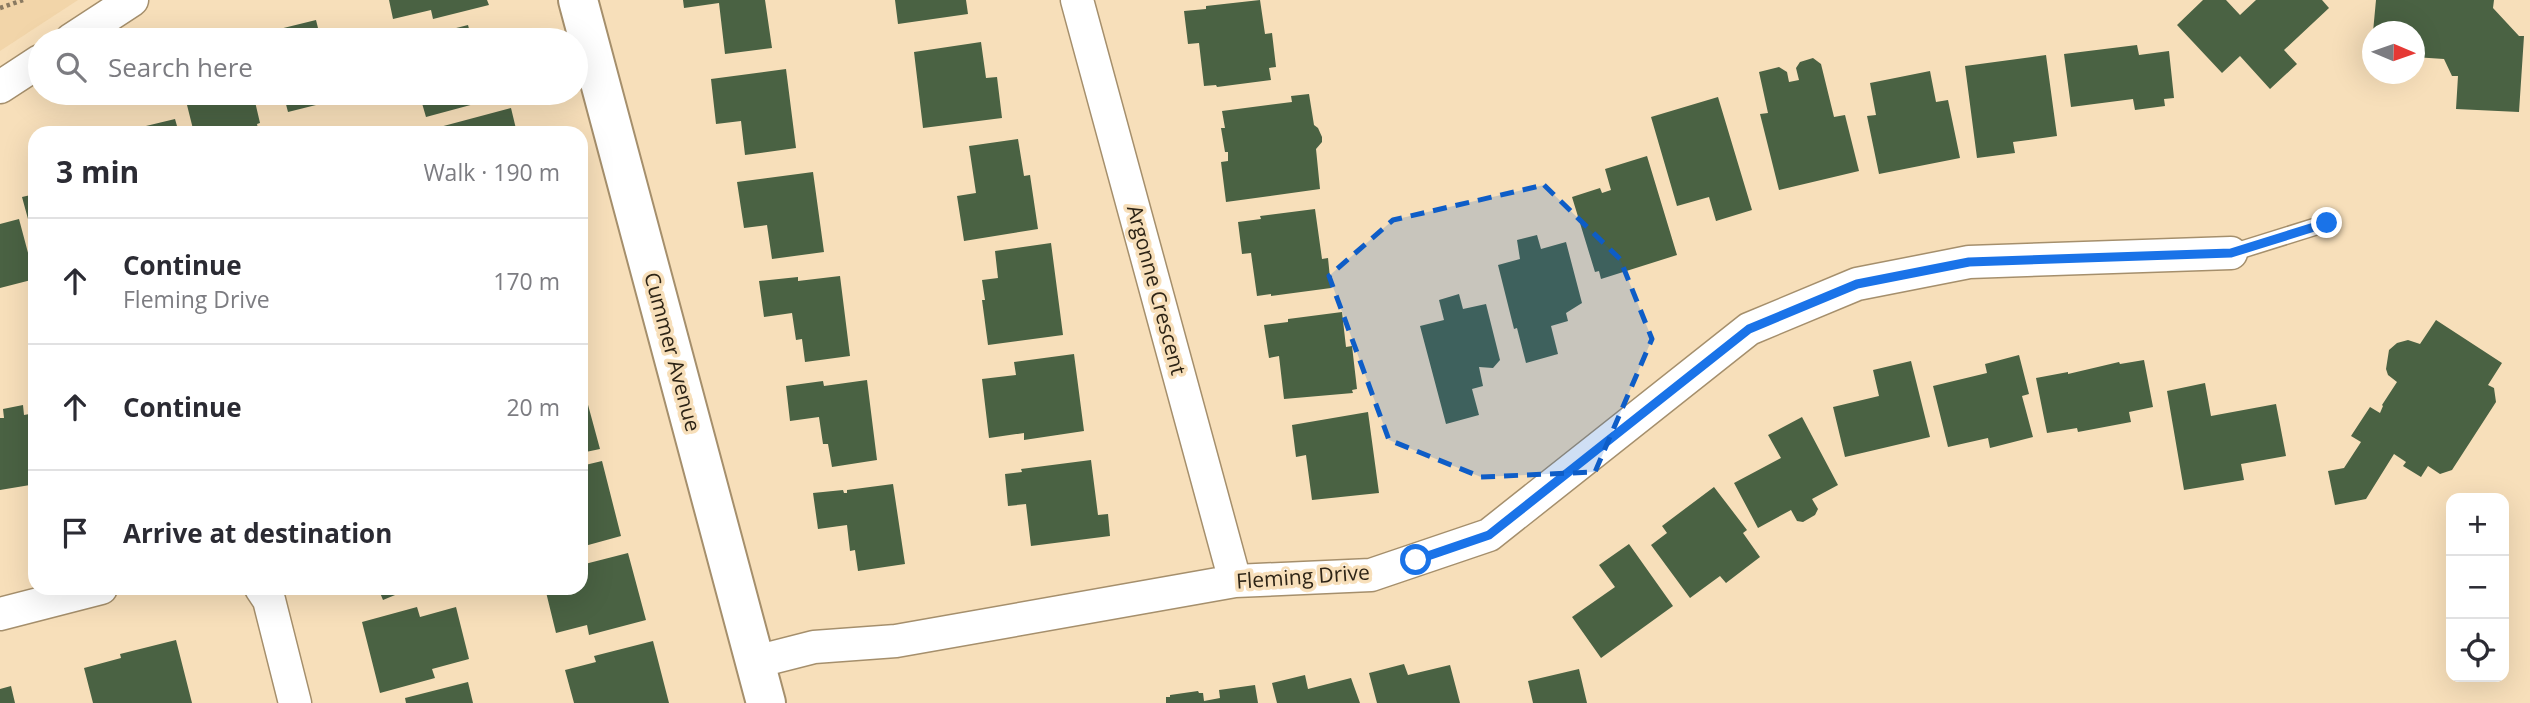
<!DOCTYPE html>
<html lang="en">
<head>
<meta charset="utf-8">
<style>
  :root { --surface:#fff; --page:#f7f7f7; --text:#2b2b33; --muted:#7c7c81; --line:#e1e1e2 }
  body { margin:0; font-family:"Open Sans",sans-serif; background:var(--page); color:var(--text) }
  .controls { position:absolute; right:21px; bottom:21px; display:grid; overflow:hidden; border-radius:14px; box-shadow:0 7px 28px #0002 }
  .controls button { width:63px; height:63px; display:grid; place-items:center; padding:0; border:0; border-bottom:2px solid var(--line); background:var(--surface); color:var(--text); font:35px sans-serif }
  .compass { position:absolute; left:2362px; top:21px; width:63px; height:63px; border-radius:50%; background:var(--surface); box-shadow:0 7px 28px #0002; rotate:92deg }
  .stop { position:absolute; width:21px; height:21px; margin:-16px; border:5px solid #1a73e8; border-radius:50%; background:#fff }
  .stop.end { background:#1a73e8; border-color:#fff; box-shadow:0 2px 7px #0008 }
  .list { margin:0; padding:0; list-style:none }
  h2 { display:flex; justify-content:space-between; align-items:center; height:91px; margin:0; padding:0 28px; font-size:30px }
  h2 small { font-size:23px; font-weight:400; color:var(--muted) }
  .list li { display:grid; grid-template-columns:46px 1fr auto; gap:21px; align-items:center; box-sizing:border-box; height:126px; padding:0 28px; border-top:2px solid var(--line) }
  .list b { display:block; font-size:26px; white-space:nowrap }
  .list p { margin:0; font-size:23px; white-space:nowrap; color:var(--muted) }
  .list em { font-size:23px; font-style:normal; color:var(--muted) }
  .icon { flex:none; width:38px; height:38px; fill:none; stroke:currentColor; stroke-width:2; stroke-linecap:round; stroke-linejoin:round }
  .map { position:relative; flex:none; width:2530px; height:703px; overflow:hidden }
  .search { position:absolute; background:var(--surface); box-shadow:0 7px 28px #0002; left:28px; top:28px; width:560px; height:77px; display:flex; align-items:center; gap:18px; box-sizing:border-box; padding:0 24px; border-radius:38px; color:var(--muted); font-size:26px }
  .panel { position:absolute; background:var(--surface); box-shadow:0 7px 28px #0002; left:28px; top:126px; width:560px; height:469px; border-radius:21px }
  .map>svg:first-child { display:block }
  .built { fill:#f2d5a9 }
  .building { fill:#4a6243 }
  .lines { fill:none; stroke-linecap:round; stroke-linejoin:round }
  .lane-casing { stroke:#a58f6c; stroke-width:19 }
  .street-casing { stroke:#a58f6c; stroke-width:35 }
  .secondary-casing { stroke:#a58f6c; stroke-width:42 }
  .path { stroke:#8a7a61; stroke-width:4.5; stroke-dasharray:3.5 3.5; stroke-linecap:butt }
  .lane { stroke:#fff; stroke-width:16 }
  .street { stroke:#fff; stroke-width:32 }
  .secondary { stroke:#fff; stroke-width:38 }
  .route { stroke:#1a73e8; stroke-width:9 }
  .marked { fill:#0e5dc7; fill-opacity:0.2; stroke:#0e5dc7; stroke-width:5; stroke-dasharray:14 9; stroke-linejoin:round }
  .labels { text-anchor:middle; stroke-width:7; stroke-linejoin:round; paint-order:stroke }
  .street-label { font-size:21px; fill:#2d2416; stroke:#f7dfba }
</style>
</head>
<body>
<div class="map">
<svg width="2530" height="703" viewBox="0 0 2530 703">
  <rect width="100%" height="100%" fill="#f7dfba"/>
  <path class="built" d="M0,0H78L0,51Z"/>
  <path class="building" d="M389,0H487L489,5L433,19L431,10L393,19Z
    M683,0H765L772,48L725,54L719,3L684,8Z
    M895,0H966L968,14L898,24Z
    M1260,0L1265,34L1272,33L1276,67L1269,68L1271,80L1217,87L1216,85L1204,86L1199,43L1188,44L1184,11L1206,9V6Z
    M2203,0H2226L2240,15L2256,0H2322L2329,8L2284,50L2297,64L2270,89L2240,56L2222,73L2177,25Z
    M2376,0H2494L2493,8L2519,36H2524L2519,112L2456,109L2458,76H2452L2444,59L2414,57V32H2373Z
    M316,20L321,40H256L255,35Z
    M468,25L472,40H413V39Z
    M981,42L986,78L997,77L1002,118L923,128L914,52Z
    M2137,45L2139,55L2169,51L2174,98L2164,99L2165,106L2135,110L2133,99L2071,107L2064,54Z
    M2046,55L2057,136L2013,142L2015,153L1977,158L1965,66Z
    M1813,58L1821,64L1834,117L1845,115L1859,171L1779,190L1760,114L1768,113L1759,72L1779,67L1787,72L1789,82L1799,80L1796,68L1800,62Z
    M786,69L796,148L745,155L741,121L716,124L711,79Z
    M1930,71L1936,102L1948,100L1960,158L1879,174L1867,116L1876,115L1870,83Z
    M184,93H253L260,123L257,124L259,133H194Z
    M283,93H334L336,100L288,112Z
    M419,93H504V96L426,117Z
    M1309,94L1314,125L1318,128L1322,137V142L1316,149L1320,189L1226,202L1221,162L1228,161V152H1225L1221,128H1225L1222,111L1292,102L1291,96Z
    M1718,97L1752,210L1716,221L1709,197L1677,206L1651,117Z
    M511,108L517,133H437L436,128Z
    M175,119L179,133H122L121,132Z
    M1018,139L1024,176L1030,175L1038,229L964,241L957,196L976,193L969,146Z
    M1647,156L1677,255L1601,279L1599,271L1595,272L1572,197L1600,188L1602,193L1611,190L1605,169Z
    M813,172L824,252L772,259L767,225L744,228L737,182Z
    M35,194V241H34L22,197Z
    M1315,209L1322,259L1328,258L1331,288L1271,296V294L1257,296L1251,253L1242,254L1238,222L1261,219L1260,216Z
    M19,219L35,279L0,288V224Z
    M1537,235L1541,249L1566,242L1582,303L1566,313L1568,321L1551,326L1558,354L1526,363L1517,328L1514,329L1498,265L1520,259L1517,240Z
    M1051,243L1063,335L988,345L982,300H985L982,280L998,278L995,251Z
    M840,276L850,356L805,362L802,339L796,340L792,313L764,317L759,281L798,277V281Z
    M1459,294L1463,309L1486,304L1500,360L1493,368L1479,367L1483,386L1472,389L1479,415L1446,424L1420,326L1444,320L1439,300Z
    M1342,312L1346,347L1352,346L1357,389L1352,390L1353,393L1284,399L1279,356L1269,358L1264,325L1288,322V319Z
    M2436,320L2502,363L2488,385L2494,388L2496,402L2452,470L2440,474L2428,466L2421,477L2403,466L2406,462L2394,454L2366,499L2335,505L2328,471L2344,468L2361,442L2351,436L2370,407L2380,413L2383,406L2382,405L2397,382L2388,375L2386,369L2389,350L2397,343L2408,340L2420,344Z
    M1074,354L1084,431L1024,440V433L989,438L982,379L1016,375L1014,362Z
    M2019,355L2029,394L2022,396L2033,437L1990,448L1988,438L1948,447L1933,386L1987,373L1985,364Z
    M2144,360L2153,407L2129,412L2131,422L2078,432L2077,428L2047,433L2036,378L2068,372V374L2119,362L2120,364Z
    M1911,361L1930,437L1845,457L1833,407L1879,396L1873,370Z
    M581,379L600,449L581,453Z
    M867,380L877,460L832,467L828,444H823L819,417L790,421L786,386L823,381L824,386Z
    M2205,383L2211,416L2276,404L2286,456L2241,464L2244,480L2184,490L2167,391Z
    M23,405L24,415L35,413V490H31L30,485L0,490V418H4L3,409Z
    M1368,412L1379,493L1312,500L1306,455L1296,457L1292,425Z
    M1802,417L1838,485L1812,499L1818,509L1815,515L1803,522L1797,521L1791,510L1758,528L1734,483L1781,458L1768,435Z
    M1091,460L1098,515L1108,514L1110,536L1031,546L1026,504L1008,506L1005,474L1022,472L1021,469Z
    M602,461L621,536L581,547V466Z
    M893,484L905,564L858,571L855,550L850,551L847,525L818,529L813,493L843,490L844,493H847V490Z
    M1714,487L1747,530L1743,533L1760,557L1726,583L1720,576L1690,598L1651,545L1667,533L1662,526Z
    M1629,544L1673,606L1601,658L1572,617L1615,587L1599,565Z
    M628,553L646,620L589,635L587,625L556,633L545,588H581V565Z
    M378,588H412L383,600Z
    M417,607L420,617L456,607L469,659L432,669L435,678L380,693L362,622Z
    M176,640L192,703H93L84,668L121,658L120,654Z
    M653,641L669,703H574L565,670L596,662L594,656Z
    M1404,664L1408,675L1450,665L1460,703H1377L1369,673Z
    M1579,669L1587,703H1533L1528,681Z
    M1305,675L1308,689L1351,678L1360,703H1277L1272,683Z
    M468,682L473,703H406L405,698Z
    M1255,685L1258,703H1166V697H1170V695L1198,691L1199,693H1203L1204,701L1220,698L1219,690Z
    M11,686L15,703H0V689Z"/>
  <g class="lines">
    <defs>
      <path id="lane" d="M2231,253L2327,223"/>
      <path id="street" d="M1077,0L1235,581
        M71,40L132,0
        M0,87L40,61
        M261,588L269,600L295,703
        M0,614L101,588
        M755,662L814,647L896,641L1235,581L1371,575L1489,535L1749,329L1857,284L1969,262L2231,253"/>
      <path id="secondary" d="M578,0L766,703"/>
    </defs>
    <use href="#lane" class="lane-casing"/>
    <use href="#street" class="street-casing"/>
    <use href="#secondary" class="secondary-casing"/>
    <path class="path" d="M0,8L23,0"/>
    <use href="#lane" class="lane"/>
    <use href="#street" class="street"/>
    <use href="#secondary" class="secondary"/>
  </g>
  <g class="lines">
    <path class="route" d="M1416,560L1489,535L1749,329L1857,284L1969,262L2231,253L2327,223"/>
  </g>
  <path class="marked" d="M1544,185L1620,259L1652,339L1595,472L1481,477L1389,440L1329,276L1393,220Z"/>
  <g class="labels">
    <g class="street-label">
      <text transform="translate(1156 290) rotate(75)" y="7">Argonne Crescent</text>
      <text transform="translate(672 352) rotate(75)" y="7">Cummer Avenue</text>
      <text transform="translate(1303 577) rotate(-4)" y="7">Fleming Drive</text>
    </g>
  </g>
</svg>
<div class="controls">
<button>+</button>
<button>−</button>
<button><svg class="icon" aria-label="locate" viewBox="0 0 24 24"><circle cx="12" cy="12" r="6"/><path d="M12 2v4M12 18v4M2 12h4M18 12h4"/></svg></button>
</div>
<svg class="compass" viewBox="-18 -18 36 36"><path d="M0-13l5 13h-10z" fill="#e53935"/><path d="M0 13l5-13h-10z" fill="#7c7c81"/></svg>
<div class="stop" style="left:1416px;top:560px"></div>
<div class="stop end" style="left:2327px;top:223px"></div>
<div class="search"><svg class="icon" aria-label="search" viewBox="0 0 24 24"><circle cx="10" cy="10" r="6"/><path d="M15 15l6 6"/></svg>Search here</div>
<section class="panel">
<h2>3 min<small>Walk · 190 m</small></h2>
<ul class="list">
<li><svg class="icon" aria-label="ahead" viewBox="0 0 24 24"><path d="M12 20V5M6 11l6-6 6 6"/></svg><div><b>Continue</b><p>Fleming Drive</p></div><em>170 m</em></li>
<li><svg class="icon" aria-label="ahead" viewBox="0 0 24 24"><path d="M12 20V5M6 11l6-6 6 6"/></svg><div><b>Continue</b></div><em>20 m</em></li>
<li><svg class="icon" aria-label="arrive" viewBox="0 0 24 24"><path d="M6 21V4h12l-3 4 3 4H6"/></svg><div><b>Arrive at destination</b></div></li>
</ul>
</section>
</div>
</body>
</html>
